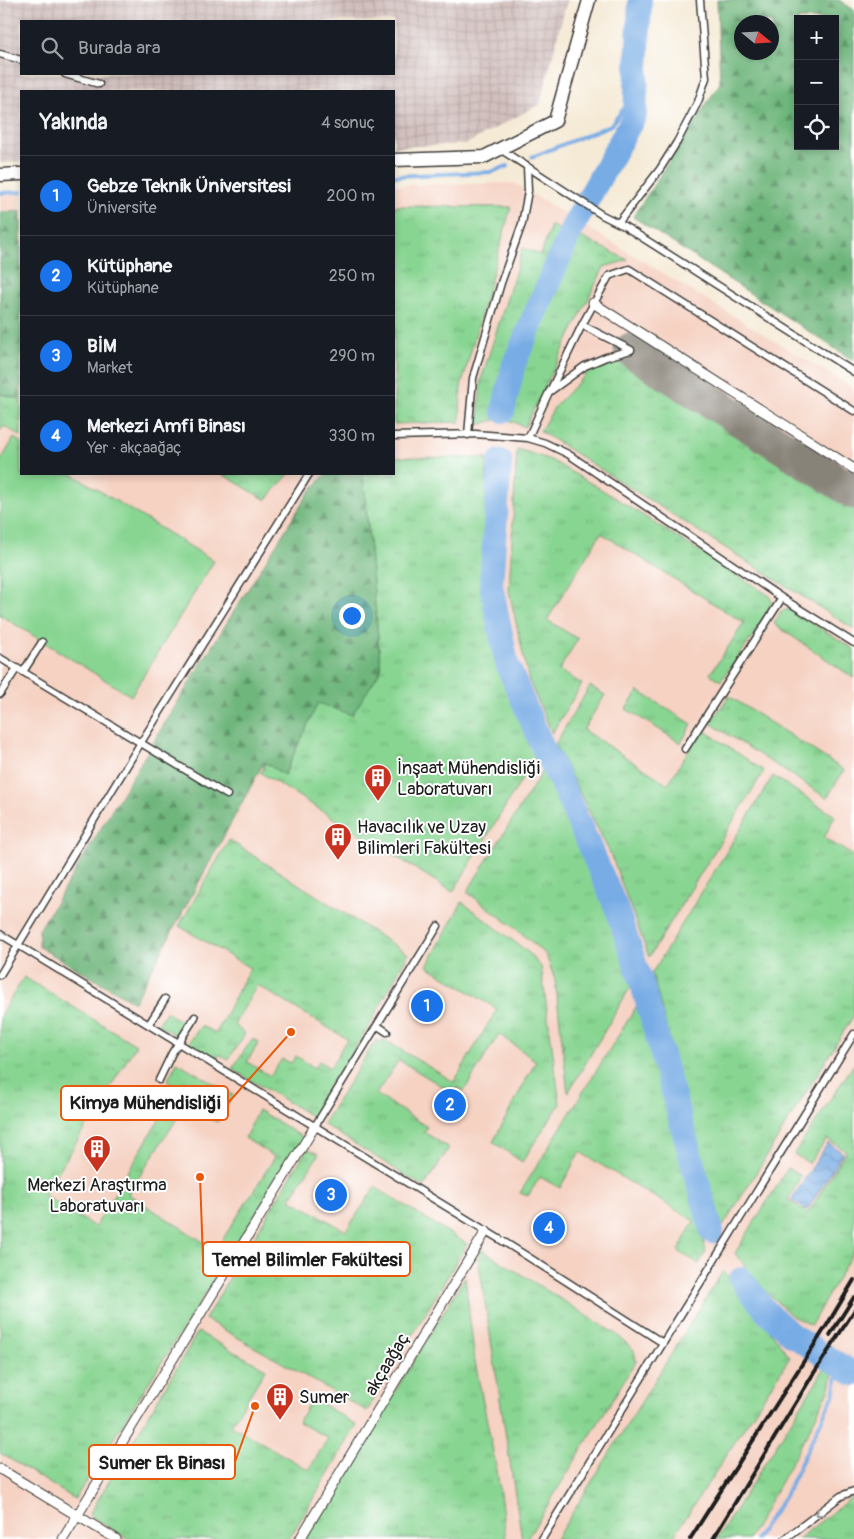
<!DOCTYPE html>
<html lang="tr">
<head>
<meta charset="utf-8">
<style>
  :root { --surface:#171b24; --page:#20242c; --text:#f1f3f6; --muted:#9ea1a6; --line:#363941; --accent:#1a73e8 }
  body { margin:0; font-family:Pangolin,sans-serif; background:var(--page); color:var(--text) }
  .controls { position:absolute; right:15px; top:15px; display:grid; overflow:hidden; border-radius:0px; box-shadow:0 2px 8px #0003 }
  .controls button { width:45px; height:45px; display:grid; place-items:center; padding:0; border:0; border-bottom:1px solid var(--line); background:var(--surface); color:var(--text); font:25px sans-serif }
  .compass { position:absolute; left:734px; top:15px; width:45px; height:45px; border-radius:50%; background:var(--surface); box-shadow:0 2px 8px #0003; rotate:108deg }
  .you { position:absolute; left:351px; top:615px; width:18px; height:18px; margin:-12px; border:4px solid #fff; border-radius:50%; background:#1a73e8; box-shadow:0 0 0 8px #1a73e833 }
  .badge { display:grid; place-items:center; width:32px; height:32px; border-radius:50%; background:var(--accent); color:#fff; font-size:16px; font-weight:700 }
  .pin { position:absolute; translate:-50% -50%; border:2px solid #fff; box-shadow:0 1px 5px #0006 }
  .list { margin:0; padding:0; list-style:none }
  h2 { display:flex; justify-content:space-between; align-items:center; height:65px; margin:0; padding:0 20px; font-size:21px }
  h2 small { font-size:16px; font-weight:400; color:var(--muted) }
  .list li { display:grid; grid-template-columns:32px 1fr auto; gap:15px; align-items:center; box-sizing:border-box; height:80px; padding:0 20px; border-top:1px solid var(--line) }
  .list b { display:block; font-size:19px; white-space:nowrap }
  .list p { margin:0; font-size:16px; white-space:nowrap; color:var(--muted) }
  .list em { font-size:16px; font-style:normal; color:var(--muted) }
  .icon { flex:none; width:28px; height:28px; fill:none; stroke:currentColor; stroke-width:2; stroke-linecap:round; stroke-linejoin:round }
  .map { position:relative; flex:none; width:854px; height:1539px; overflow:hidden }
  .search { position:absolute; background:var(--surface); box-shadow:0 2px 8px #0003; left:20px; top:20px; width:375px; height:55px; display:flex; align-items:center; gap:12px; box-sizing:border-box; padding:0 18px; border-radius:0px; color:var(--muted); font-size:19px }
  .panel { position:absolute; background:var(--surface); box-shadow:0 2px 8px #0003; left:20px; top:90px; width:375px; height:385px; border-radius:0px }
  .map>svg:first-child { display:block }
  .built { fill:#f5d2c2 }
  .industrial { fill:url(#industrial-grid); fill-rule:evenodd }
  .grass { fill:url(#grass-tufts); stroke:#527857 }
  .forest { fill:url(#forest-firs); stroke:#45694c; fill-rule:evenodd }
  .pitch { fill:#88d592; stroke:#527857 }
  .water { fill:url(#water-waves); stroke:#4a6480 }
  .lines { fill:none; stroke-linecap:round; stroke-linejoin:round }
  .stream { stroke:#77ace5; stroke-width:4 }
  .river { stroke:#77ace5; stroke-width:24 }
  .taxiway { stroke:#888379; stroke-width:35 }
  .service-casing { stroke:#3d3b38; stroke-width:9 }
  .pedestrian-casing { stroke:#3d3b38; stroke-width:11 }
  .minor-casing { stroke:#3d3b38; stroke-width:15 }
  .service { stroke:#fff; stroke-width:6 }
  .pedestrian { stroke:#fff; stroke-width:9 }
  .minor { stroke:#fff; stroke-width:12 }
  .rail { stroke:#1c1c1c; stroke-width:4 }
  .oneway { stroke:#999 }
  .labels { text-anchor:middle; stroke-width:4; stroke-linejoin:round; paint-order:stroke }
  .poi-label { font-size:18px; fill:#1c1c1c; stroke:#fff; text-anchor:start }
  .street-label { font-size:18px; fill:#1c1c1c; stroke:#fff }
  .leader { fill:none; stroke:#e8590c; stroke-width:2 }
  .callout-dot { fill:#e8590c; stroke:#fff; stroke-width:2 }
  .callout { fill:#fff; stroke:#e8590c; stroke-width:2 }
  .callout-label { font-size:19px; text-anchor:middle; font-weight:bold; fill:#1c1c1c }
</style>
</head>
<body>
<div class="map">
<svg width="854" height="1539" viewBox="0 0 854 1539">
  <defs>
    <pattern id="industrial-grid" width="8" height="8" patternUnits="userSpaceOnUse" patternTransform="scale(1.25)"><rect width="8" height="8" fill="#d1bfbd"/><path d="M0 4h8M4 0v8" fill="none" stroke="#b3a4a2"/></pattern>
    <pattern id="grass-tufts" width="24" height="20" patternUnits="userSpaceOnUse" patternTransform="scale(1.25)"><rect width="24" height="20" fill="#88d592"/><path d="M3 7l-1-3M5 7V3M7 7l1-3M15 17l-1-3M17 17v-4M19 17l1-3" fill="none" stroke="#75b67d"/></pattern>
    <pattern id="forest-firs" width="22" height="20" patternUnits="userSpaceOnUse" patternTransform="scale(1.25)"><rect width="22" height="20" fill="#6eb67c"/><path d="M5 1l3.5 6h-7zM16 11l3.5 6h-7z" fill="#5a9365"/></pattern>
    <pattern id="water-waves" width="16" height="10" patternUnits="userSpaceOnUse" patternTransform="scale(1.25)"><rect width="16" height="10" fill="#77ace5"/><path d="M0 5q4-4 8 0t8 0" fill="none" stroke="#618bb9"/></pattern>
  </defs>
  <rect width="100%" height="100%" fill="#fff"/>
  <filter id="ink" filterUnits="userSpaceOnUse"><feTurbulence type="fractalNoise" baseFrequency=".02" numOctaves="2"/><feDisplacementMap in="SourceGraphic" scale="10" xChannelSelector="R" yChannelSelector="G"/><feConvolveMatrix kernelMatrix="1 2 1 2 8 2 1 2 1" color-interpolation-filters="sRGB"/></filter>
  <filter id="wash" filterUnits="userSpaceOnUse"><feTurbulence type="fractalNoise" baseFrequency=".0096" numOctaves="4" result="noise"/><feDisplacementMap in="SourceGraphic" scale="20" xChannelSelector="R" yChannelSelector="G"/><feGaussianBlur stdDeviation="1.12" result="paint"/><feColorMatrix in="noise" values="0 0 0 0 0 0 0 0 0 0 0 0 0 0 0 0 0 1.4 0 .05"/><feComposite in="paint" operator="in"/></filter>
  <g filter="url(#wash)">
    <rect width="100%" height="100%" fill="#f5ead6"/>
    <path class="built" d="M514,183L854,389V1539H0V194L21,193V474H394V185Z"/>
    <path class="industrial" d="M0,0H567L540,104L466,144L394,147V91H21V162L0,163ZM21,21H394V74H21Z"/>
    <path class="grass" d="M394,206L511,207L461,387L460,422L394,424Z
      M551,225L565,233L499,389L495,420L478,425L481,380L523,248L541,255Z
      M577,235L628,260L604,267L525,427L509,420L520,368Z
      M620,362L854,509V629L540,431L556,405L594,366Z
      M0,394L21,399V436L4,426L0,431Z
      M517,449L551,460L609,494L770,596L772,603L756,632L721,681L710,674L744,623L601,533L547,620L578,639L559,670L582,684L552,733L529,681L509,591Z
      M394,457L487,458L484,590L505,673L538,753L453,892L261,773L265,762L284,775L318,702L381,670L363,474H394Z
      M222,474H289L266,500Z
      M789,609L854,649V678L774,624L781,611Z
      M590,686L605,695L583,730L668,784L702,729L764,771L649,957L611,855L555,744Z
      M638,691L692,724L681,743L626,709Z
      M729,696L844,770L827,798L710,723Z
      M544,769L609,909L634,981L568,1093L555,980L546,955L519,931L467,892Z
      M773,776L835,816L824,838L854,856V1015L720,1231L652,973Z
      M229,840L408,954L369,1026L313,1117L232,1069L252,1039L259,1042L247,1062L270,1076L282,1059L291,1063L296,1056L315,1068L319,1061L330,1068L347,1039L257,985L234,1025L245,1034L228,1060L219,1054L217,1060L188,1044L201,1026L216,1033L250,968L179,926Z
      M462,902L528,952L541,967L560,1104L522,1162L493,1142L536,1061L499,1034L464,1091L457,1087L453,1093L399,1060L376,1094L427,1127L424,1132L449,1148L424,1187L323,1124L376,1040L381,1043L383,1039L454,1082L497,1009L427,966Z
      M24,977L136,1045L44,1195L95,1227L178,1088L167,1081L177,1062L233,1095L217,1122L186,1105L128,1194L216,1250L275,1157L245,1138L258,1110L304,1138L75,1499L0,1453V1015Z
      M638,1004L706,1251L699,1264L678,1251L694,1221L580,1152L560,1188L540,1177L528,1196L520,1193Z
      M166,1012L183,1022L176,1035L158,1025Z
      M854,1064V1250L811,1325L792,1316L756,1282L735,1253L788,1168L801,1176L788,1200L808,1213L846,1151L827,1139L809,1163L794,1154Z
      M307,1149L319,1154L290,1199L346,1231L375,1187L467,1244L367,1411L205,1319Z
      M481,1249L616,1334L634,1350L636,1361L527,1539H522L478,1258Z
      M723,1271L733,1282L790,1357L672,1539H556Z
      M465,1277L475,1362L497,1471L506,1539H305Z
      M198,1332L266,1369L231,1425L309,1470L328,1438L298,1422L312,1398L357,1425L289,1539H128L89,1515Z
      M828,1363L834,1367L830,1388L806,1436L755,1528L748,1539H717Z
      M854,1496V1539H798L852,1497Z"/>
    <path class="forest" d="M717,0H839L854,10V361L633,217L720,83ZM798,19H835V146H798ZM742,22H772V52H742Z
      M21,211V399L0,394V212Z
      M326,474H363L381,670L352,715L318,703L284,775L264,762L134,1002L39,947V930L199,667L310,491Z"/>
    <path class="pitch" d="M14,438L21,443V474H72L214,561L131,696L0,615V462Z"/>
    <path class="water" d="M828,1143L843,1153L807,1210L791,1200Z"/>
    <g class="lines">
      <path class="stream" d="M532,157L611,125L636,93
        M394,176L491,172L508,166
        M0,193L21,192
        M756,1539L785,1496L835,1392L838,1365"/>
      <path class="river" d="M503,411L514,364L572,228L635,115L640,0
        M500,461L491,585L507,664L544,750L560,780L616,907L642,984L712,1232
        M741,1279L766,1311L792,1335L854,1374"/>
      <path class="taxiway" d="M631,350L854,492"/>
    </g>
  </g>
  <g filter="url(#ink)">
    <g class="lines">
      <defs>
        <path id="service" d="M0,54L21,60
          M65,74L99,84
          M500,149L602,215L624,226L854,372
          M619,222L660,169L677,142L698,102L706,78L700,0
          M582,325L609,276L629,269L854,411
          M550,391L582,325L631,350
          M468,435L473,378L501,283L522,224L528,191L527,166
          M394,436L475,434L528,438L545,443L568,454L782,598L854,643
          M528,438L549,392L585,366L606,357L631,350
          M0,658L227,795
          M23,672L42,642
          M0,694L17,668
          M685,749L782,598
          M0,934L522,1253L663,1343
          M0,975L140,744L309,474
          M149,1024L165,999
          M378,1026L387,1032
          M159,1080L172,1053L195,1017
          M315,1126L438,926
          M542,1539L854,1034
          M785,1539L841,1496L854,1491"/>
        <path id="pedestrian" d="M593,303L854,469
          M0,1469L116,1539
          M63,1539L315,1126
          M300,1539L486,1231"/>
        <path id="minor" d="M394,160L484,157L555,121L589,0
          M0,175L21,174"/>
      </defs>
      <use href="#service" class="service-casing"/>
      <use href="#pedestrian" class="pedestrian-casing"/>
      <use href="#minor" class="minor-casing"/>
      <use href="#service" class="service"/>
      <use href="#pedestrian" class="pedestrian"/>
      <use href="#minor" class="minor"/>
      <path class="rail" d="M830,1335L854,1297
        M690,1539L827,1325L854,1280
        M713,1539L812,1376L854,1311"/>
    </g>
    <defs><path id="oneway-chevron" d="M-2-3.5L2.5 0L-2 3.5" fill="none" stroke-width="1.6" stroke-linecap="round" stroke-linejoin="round" transform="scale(1.25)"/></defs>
    <use class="oneway" href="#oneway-chevron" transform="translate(819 1513) rotate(142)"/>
  </g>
  <defs>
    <symbol id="building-pin" viewBox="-11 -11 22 30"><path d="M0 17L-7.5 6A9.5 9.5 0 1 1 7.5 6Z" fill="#c8321e" stroke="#fff"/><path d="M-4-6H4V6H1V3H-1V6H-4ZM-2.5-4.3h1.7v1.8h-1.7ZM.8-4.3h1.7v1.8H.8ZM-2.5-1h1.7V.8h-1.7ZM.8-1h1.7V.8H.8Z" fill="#fff"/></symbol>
  </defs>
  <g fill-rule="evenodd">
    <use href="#building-pin" x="362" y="762" width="32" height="43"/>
    <use href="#building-pin" x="322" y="821" width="32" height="43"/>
    <use href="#building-pin" x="81" y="1133" width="32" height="43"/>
    <use href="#building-pin" x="264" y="1381" width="32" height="43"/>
  </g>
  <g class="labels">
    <g class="poi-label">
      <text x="397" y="774">İnşaat Mühendisliği<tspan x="397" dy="21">Laboratuvarı</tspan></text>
      <text x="357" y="833">Havacılık ve Uzay<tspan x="357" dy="21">Bilimleri Fakültesi</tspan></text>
      <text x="97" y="1191" text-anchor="middle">Merkezi Araştırma<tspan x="97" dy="21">Laboratuvarı</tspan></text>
      <text x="299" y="1403">Sumer</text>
    </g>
    <g class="street-label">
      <text transform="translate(387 1364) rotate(-59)" y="6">akçaağaç</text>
    </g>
  </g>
  <path class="leader" d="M291 1032L228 1103M200 1177L203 1259M255 1406L235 1462"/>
  <g class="callout-dot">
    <circle cx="291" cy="1032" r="5"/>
    <circle cx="200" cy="1177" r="5"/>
    <circle cx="255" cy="1406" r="5"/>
  </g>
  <g class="callout">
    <rect x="61" y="1086" width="167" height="34" rx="5"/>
    <rect x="203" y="1242" width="207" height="34" rx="5"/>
    <rect x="89" y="1445" width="146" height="34" rx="5"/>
  </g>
  <g class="callout-label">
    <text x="145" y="1109">Kimya Mühendisliği</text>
    <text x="307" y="1266">Temel Bilimler Fakültesi</text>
    <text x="162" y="1469">Sumer Ek Binası</text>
  </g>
</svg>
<div class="controls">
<button>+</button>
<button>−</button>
<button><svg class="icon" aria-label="locate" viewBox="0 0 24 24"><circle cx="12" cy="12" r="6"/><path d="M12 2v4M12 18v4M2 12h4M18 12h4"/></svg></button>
</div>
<svg class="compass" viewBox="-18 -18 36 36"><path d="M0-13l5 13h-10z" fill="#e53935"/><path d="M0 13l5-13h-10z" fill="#9ea1a6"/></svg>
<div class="you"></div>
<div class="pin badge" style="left:427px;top:1006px">1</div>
<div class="pin badge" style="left:450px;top:1105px">2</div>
<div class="pin badge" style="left:331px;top:1195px">3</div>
<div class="pin badge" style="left:549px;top:1228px">4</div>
<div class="search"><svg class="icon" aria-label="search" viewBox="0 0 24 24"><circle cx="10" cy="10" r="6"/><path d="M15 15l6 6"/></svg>Burada ara</div>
<section class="panel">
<h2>Yakında<small>4 sonuç</small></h2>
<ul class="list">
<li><span class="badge">1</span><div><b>Gebze Teknik Üniversitesi</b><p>Üniversite</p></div><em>200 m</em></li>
<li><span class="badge">2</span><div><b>Kütüphane</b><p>Kütüphane</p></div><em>250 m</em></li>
<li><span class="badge">3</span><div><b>BİM</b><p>Market</p></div><em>290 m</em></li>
<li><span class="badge">4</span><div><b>Merkezi Amfi Binası</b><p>Yer · akçaağaç</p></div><em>330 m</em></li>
</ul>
</section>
</div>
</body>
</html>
